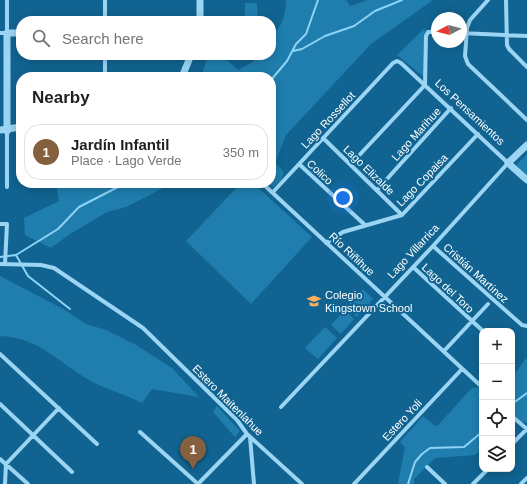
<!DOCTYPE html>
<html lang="en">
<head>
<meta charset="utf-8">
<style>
  :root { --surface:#fff; --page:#f6f6f6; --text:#202124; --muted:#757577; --line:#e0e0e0; --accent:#84603e }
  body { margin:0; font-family:Arial,sans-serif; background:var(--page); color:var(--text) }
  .controls { position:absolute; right:12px; bottom:12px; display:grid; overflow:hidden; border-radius:8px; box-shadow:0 2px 10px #0003 }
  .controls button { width:36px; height:36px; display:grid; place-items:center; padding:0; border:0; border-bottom:1px solid var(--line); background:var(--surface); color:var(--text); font:20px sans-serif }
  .compass { position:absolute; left:431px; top:12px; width:36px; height:36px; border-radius:50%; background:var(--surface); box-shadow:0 2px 10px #0003; rotate:263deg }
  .you { position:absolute; left:343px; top:198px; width:14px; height:14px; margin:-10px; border:3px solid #fff; border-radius:50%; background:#1a73e8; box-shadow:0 0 0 6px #1a73e833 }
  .badge { display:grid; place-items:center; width:26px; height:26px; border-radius:50%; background:var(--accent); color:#fff; font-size:13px; font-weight:700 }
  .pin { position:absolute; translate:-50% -33px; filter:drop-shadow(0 1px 2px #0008) }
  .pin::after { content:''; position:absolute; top:21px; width:14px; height:12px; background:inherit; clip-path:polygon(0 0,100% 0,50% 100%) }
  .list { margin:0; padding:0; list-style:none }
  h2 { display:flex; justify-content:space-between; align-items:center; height:52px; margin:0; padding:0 16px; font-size:17px }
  h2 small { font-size:13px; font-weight:400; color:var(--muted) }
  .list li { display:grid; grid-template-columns:26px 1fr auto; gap:12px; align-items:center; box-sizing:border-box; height:56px; margin:0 8px 8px; padding:0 8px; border:1px solid var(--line); border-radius:16px }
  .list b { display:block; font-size:15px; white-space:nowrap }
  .list p { margin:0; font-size:13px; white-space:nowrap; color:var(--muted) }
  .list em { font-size:13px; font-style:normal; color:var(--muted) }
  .icon { flex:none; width:22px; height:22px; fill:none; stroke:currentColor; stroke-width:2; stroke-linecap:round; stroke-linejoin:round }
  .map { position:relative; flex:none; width:527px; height:484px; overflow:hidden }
  .search { position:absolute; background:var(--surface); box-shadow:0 2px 10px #0003; left:16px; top:16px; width:260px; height:44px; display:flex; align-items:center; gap:10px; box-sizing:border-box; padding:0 14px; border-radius:16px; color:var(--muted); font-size:15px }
  .panel { position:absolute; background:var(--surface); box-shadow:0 2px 10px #0003; left:16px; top:72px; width:260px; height:116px; border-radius:16px }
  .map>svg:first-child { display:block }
  .green { fill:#1f7eae }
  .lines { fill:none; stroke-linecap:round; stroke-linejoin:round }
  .stream { stroke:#8dd4f6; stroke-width:2 }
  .minor { stroke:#9bd5f3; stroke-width:4 }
  .tertiary { stroke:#9bd5f3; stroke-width:7 }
  .labels { text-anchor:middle; stroke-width:4; stroke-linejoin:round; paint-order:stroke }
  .street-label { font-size:11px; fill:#fff; stroke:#116491 }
  .poi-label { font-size:11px; fill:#fff; stroke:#116491; text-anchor:start }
</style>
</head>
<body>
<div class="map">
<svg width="527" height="484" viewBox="0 0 527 484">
  <rect width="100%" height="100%" fill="#116491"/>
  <path class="green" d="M286,0H346L350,6L368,0H433L371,44L286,135L275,163L284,172L281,180L273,187L267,183H271V77H201L208,55C223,55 228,61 238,70L253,62L257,55H271V37C283,25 285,17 286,0Z
    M245,3H257L258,21H245Z
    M425,28L424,77L397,55Z
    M527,154V175L516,165Z
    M56,183H173L126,207L107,212L70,234L51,248L25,235L24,218L59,201Z
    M241,183H253L312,237L251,304L186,241Z
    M0,276L65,310L86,324L106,330L136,345L172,368L199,397L152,389L142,403C125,394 105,389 89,380C58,362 38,337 0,336Z
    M363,289L373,299L357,317L346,307Z
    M345,310L354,319L341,334L331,325Z
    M325,327L337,338L318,359L305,348Z
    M527,357V423L512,421V377Z
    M482,387V449L475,455L435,458L414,479V484H398L405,447L400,442L423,416L435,426L438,425L472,388Z
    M217,406L240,431L235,437L213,412Z"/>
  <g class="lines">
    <path class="stream" d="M293,51L302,49L325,36L354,26L375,11L402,0
      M271,80L287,61L296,44L306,34L318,0
      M16,255L28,276L70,309
      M0,257L16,255L58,229L79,207L118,187L131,183
      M512,404L527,393
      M408,484L415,462L422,454L430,448L464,447L482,432"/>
    <path class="minor" d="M488,0L470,20L467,28L465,56L468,64L527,120
      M506,0L507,45L509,49L527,67
      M105,21V0
      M0,33H7V0
      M461,33L527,36
      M105,77V55
      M323,138L402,215
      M299,164L365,225
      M351,164L425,85L426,36L428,32H437
      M262,183L482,387
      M7,187V131
      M377,190L451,108
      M273,192L393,63L397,61L401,63L508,163L433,246L281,407
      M0,224H7L5,264
      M326,243L343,232L402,215L478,134
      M433,246L522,325L527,326
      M0,264L41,265L54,268L143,328L237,420L247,434L302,484
      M413,267L483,331
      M444,351L488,304
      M0,354L97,444
      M0,404L72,472
      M514,418L527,429
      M140,432L198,484
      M250,437L254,484
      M512,444L527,429
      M0,459L28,484
      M427,467L445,484
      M5,484L6,464L59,408
      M198,484L247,434
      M354,484L462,369
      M473,484L488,469
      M521,484L527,478"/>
    <path class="tertiary" d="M200,21V0
      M182,77L191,55
      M0,130L21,127
      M7,131V33H21
      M527,145L508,163L527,180"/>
  </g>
  <defs>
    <symbol id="school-bare" viewBox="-9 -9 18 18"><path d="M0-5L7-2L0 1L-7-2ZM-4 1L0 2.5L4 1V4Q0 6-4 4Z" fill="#ffae5d" stroke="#116491" stroke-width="2.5" paint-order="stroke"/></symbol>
  </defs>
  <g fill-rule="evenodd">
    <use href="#school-bare" x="304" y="291" width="20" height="20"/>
  </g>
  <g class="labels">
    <g class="street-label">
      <text transform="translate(470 112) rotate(43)" y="4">Los Pensamientos</text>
      <text transform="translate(328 120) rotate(-47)" y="4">Lago Rossellot</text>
      <text transform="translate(416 134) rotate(-48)" y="4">Lago Marihue</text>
      <text transform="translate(369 170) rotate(44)" y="4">Lago Elizalde</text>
      <text transform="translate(320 172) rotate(43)" y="4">Colico</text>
      <text transform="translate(422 180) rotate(-46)" y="4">Lago Copaisa</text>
      <text transform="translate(413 251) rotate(-47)" y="4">Lago Villarrica</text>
      <text transform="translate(352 254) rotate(43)" y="4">Río Riñihue</text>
      <text transform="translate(476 273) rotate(42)" y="4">Cristián Martínez</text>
      <text transform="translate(448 288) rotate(43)" y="4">Lago del Toro</text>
      <text transform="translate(228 400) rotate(45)" y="4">Estero Maitenlahue</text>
      <text transform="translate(402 420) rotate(-47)" y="4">Estero Yoli</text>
    </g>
    <g class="poi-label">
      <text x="325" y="299">Colegio<tspan x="325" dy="13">Kingstown School</tspan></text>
    </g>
  </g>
</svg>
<div class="controls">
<button>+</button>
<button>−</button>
<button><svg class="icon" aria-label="locate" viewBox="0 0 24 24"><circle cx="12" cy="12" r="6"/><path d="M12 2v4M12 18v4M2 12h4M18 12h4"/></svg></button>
<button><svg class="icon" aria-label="layers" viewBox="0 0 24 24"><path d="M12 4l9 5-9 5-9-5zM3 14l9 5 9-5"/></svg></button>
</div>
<svg class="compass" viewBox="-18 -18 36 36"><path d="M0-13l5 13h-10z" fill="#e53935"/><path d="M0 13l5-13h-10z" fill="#757577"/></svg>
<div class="you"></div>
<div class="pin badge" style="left:193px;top:469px">1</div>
<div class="search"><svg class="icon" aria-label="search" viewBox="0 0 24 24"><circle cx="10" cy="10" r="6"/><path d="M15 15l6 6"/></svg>Search here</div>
<section class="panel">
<h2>Nearby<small></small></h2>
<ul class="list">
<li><span class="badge">1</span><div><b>Jardín Infantil</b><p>Place · Lago Verde</p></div><em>350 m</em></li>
</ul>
</section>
</div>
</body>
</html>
